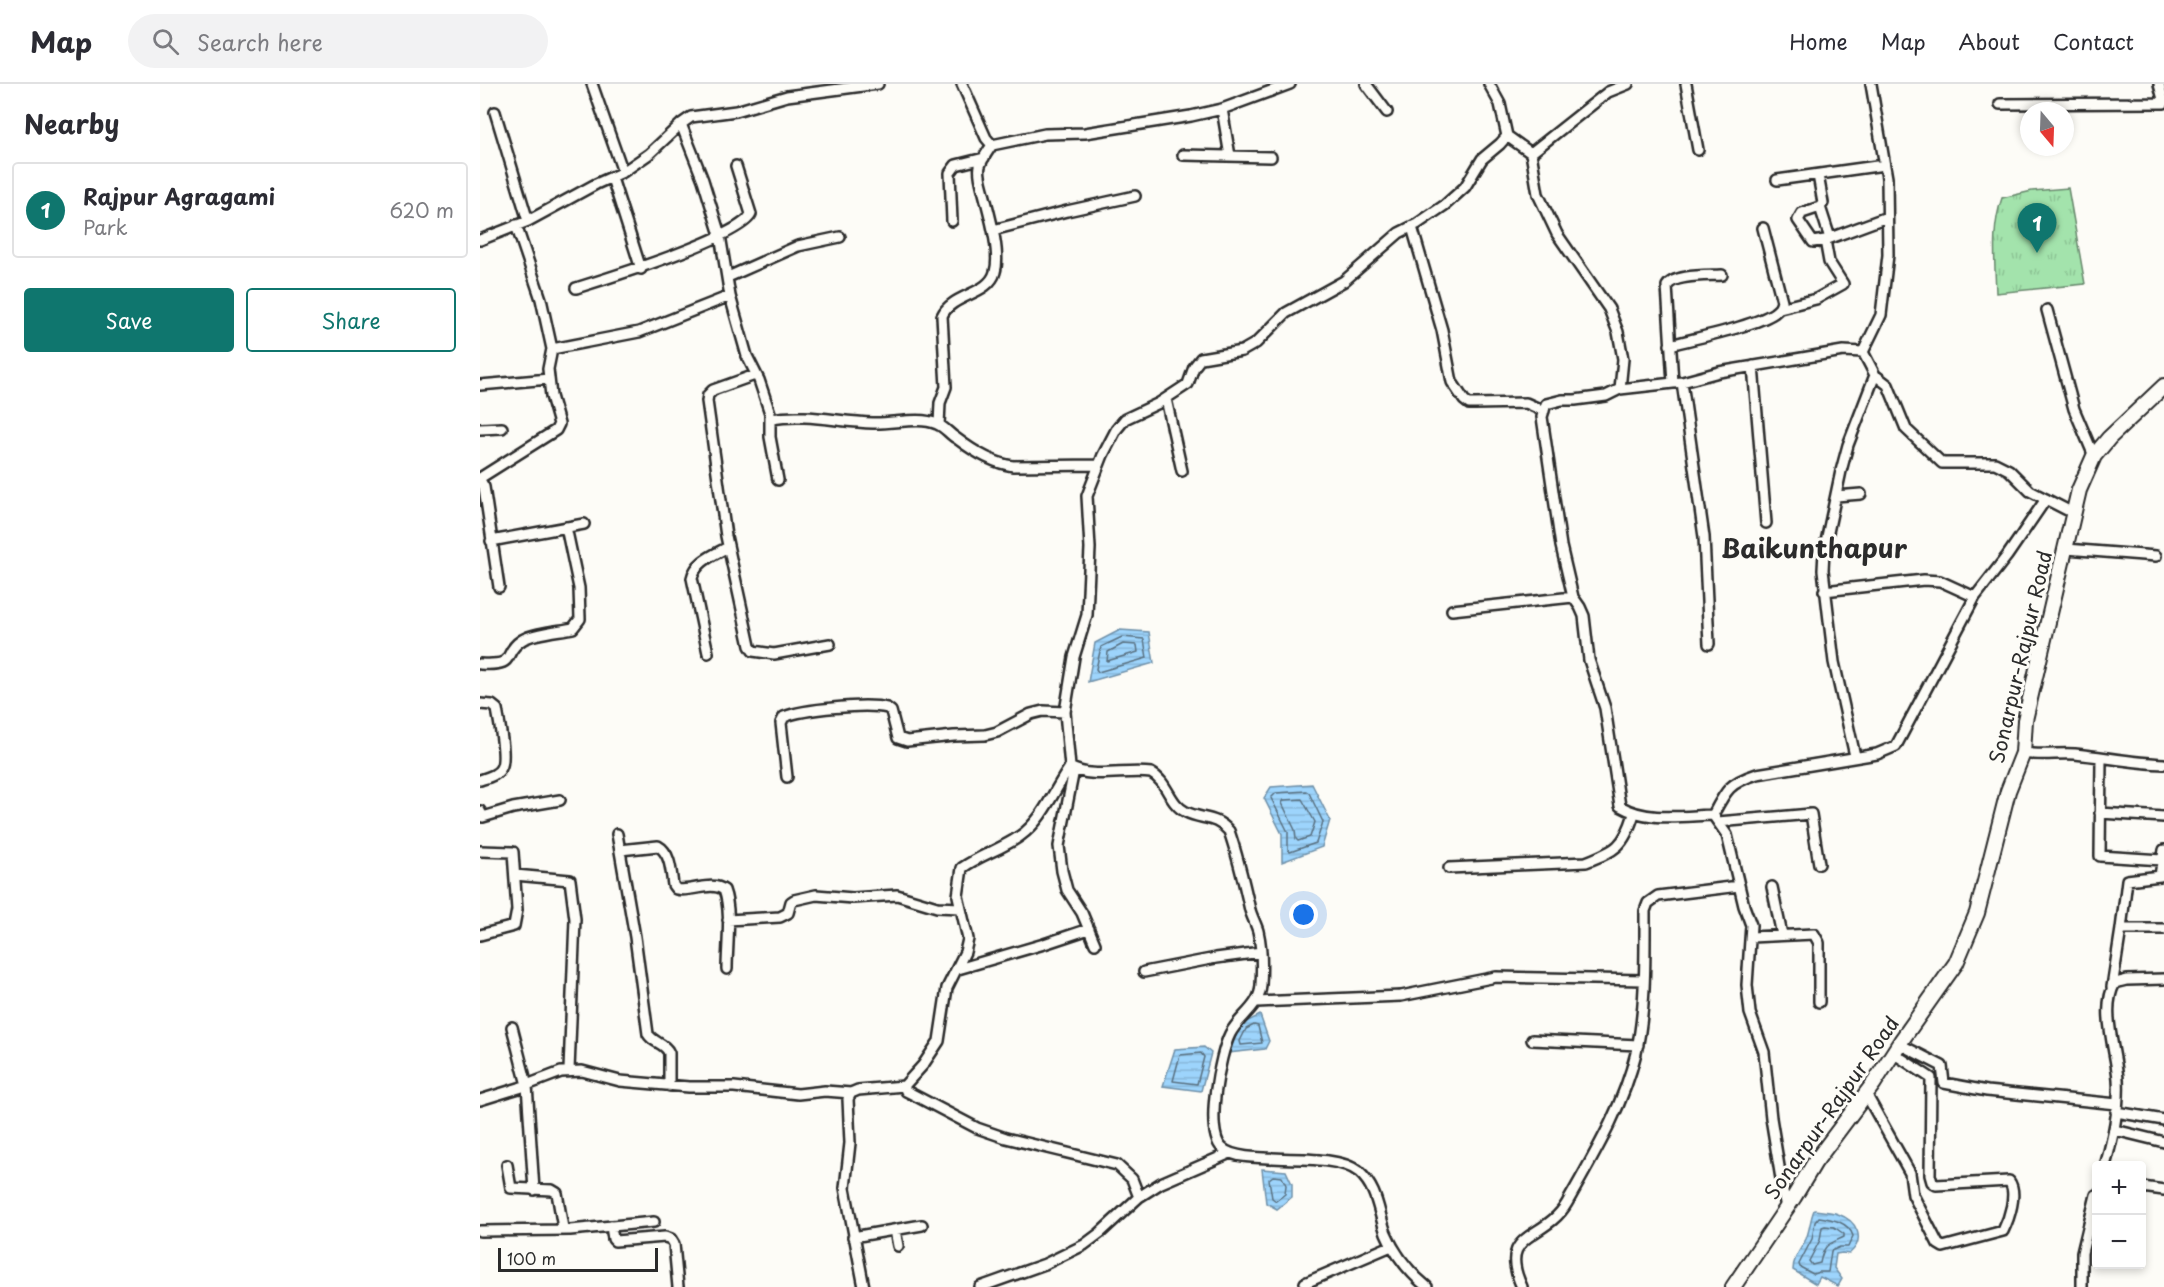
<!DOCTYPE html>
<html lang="en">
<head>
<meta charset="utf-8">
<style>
  :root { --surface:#fff; --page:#f2f2f3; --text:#2b2b33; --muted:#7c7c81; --line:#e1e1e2; --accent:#0f766e }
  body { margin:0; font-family:"Playpen Sans",sans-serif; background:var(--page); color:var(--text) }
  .controls { position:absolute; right:18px; bottom:18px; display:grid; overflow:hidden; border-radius:6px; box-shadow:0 3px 9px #0003 }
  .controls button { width:54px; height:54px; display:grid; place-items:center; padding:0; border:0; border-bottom:2px solid var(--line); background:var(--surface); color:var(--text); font:30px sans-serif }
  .compass { position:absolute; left:1540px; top:18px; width:54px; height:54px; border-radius:50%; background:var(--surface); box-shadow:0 3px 9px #0003; rotate:161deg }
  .scale { position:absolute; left:18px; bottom:15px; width:160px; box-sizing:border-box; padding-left:6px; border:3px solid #2b2b2b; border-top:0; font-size:16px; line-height:21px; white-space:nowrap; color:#2b2b2b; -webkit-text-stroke:4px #fdfcf7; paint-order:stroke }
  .you { position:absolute; left:824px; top:831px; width:21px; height:21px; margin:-15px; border:4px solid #fff; border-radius:50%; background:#1a73e8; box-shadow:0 0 0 9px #1a73e833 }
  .badge { display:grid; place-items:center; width:39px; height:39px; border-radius:50%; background:var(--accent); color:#fff; font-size:20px; font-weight:700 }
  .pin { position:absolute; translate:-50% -50px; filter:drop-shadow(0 2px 3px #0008) }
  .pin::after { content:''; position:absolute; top:32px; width:21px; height:18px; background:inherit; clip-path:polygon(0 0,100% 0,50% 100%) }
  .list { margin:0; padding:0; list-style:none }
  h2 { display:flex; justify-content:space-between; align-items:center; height:78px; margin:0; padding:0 24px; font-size:26px }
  h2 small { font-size:20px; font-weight:400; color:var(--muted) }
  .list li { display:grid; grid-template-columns:39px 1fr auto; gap:18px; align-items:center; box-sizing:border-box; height:96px; margin:0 12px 12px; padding:0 12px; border:2px solid var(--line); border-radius:6px }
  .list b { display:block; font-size:22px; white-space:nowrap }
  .list p { margin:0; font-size:20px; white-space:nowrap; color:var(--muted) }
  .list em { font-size:20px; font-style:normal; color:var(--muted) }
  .actions { display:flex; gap:12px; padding:18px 24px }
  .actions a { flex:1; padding:14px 0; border:2px solid var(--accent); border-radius:6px; text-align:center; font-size:21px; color:var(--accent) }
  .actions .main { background:var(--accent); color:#fff }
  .icon { flex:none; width:33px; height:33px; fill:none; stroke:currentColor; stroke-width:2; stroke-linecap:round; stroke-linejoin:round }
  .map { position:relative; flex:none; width:1684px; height:1203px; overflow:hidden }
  header { display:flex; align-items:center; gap:36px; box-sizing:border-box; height:84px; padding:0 30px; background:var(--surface); border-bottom:2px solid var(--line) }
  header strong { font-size:28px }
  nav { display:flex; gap:33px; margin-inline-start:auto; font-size:21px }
  .search { width:420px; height:54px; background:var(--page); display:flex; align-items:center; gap:15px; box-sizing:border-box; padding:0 21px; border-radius:33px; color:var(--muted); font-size:22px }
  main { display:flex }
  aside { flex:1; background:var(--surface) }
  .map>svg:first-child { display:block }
  .park { fill:url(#park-tufts); stroke:#67876c; stroke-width:1.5 }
  .water { fill:url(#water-rules); stroke:#6f90a8; stroke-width:1.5 }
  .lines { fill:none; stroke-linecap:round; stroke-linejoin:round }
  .shore { stroke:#596f7f; stroke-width:1.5 }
  .street-casing { stroke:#2b2b2b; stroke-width:14 }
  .secondary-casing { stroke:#2b2b2b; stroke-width:18 }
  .street { stroke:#fdfcf7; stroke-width:9 }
  .secondary { stroke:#fdfcf7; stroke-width:14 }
  .labels { text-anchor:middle; stroke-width:6; stroke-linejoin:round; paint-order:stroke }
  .street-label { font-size:20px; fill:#2b2b2b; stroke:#fdfcf7 }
  .district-label { font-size:26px; font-weight:bold; fill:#2b2b2b; stroke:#fdfcf7 }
</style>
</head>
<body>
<header>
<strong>Map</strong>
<div class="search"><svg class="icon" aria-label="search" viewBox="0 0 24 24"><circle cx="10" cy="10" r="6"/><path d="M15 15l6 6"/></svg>Search here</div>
<nav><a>Home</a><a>Map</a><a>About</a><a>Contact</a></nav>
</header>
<main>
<aside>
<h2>Nearby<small></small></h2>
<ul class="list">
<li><span class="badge">1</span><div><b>Rajpur Agragami</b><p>Park</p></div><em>620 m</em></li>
</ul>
<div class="actions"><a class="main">Save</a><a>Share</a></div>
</aside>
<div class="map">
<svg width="1684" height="1203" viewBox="0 0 1684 1203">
  <defs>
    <pattern id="park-tufts" width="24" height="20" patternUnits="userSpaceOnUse" patternTransform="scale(1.5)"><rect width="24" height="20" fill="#a3e3ac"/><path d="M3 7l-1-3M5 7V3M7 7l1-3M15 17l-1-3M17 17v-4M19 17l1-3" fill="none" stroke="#8cc394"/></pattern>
    <pattern id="water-rules" width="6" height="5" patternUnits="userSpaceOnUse" patternTransform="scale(1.5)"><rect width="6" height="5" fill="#9dd4fc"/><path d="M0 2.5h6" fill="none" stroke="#87b6d8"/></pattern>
  </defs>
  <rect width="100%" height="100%" fill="#fdfcf7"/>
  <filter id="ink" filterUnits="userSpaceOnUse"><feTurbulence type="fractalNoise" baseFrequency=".0167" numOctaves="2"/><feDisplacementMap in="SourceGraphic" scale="12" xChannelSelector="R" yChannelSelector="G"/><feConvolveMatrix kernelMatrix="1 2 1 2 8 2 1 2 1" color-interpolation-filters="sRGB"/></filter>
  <g filter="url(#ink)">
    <path class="park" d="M1588,104L1605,200L1516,209C1515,177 1511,145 1522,114L1552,107Z"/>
    <path class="water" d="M640,546L669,548L674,579L608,598L615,559Z
      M832,700L850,736L842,763L802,778V750L784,714L791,703Z
      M780,931L789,957L785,965L747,969L762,940Z
      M724,963L731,969L721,1007L683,1002L695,965Z
      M782,1085L806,1087L812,1100V1113L797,1125L786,1119Z
      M1334,1126C1342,1127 1351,1127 1358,1130C1378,1137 1386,1156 1369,1170L1362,1169L1356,1170L1354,1184L1362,1195L1358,1202L1340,1193L1336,1200L1313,1186C1313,1174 1321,1165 1326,1155C1330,1145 1330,1136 1334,1126Z"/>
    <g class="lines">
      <path class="shore" d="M642,553L664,555L667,574L618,588L616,585L621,563Z
        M643,560L657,561L658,568L627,577L628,568Z
        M826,707L829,709L843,738L836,759L810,768L808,765V748L791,714L796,709Z
        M822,715L835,738L830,753L818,757L816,755L815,746L802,719L804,716Z
        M774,941L778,942L782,959L761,961L760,957L766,945Z
        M721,969L724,973L717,1000L693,997L700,971Z
        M793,1092L802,1093L806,1101L805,1110L796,1117L792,1114L789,1095Z
        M1339,1133C1352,1135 1369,1138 1373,1152L1368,1163H1360L1351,1167L1348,1188H1339L1333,1190L1320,1183L1319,1180L1332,1155L1335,1138Z
        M1345,1142L1354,1143L1364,1150V1153C1348,1161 1344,1159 1340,1179L1332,1181L1329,1177L1340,1156L1342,1143Z"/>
      <defs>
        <path id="street" d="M112,0L143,88
          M482,0L506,54L512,61L565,50L605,49L711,32L742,25L810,0
          M886,0L907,28
          M1206,0L1218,66
          M1679,0L1684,19
          M1520,20L1684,19
          M742,25L750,72
          M15,28L48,137
          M201,40L223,96L240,151L250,212L267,272L279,296L290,329V353L298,396
          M1027,52L1051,69L1058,110L1077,150L1129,225L1138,248L1143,275L1140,305
          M1051,69L1128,8L1148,0
          M703,71L791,73
          M1338,91L1343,119L1340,123
          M132,94L161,185
          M1297,96L1404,81
          M472,137L470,89L476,81L504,74
          M932,143L962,246L972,298L984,316L989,320H995L1046,319L1064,327
          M513,146L587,127L655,112
          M0,156L48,137L116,100L143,88L169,70L201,40L211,33L256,27L307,12L398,0
          M1345,156L1333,158L1318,136L1322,129L1340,123L1350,154
          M248,193L318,162L360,153
          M96,204C125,195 262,153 271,130L256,82
          M1300,224L1336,215L1363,200L1349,178L1345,156L1407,133
          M1567,226L1594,325L1614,372
          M1190,261C1215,254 1275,242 1294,229C1299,225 1301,223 1302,217L1283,144
          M72,265L159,248L250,212
          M1383,268L1401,231L1408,171L1407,94L1391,0
          M1273,282L1286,439
          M275,291L233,306L228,311L227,317L246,452L270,562L273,567L294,570L350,560
          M1202,298L1224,453L1229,560
          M1193,299L1187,202C1194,190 1228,192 1242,191
          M0,301L69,295
          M686,315L702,387
          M291,335C326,329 358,338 393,339C413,340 439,332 457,340C465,343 469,350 476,354C493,367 512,379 533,382L619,381
          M459,341L460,319L466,303L462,232C471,210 509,211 515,188C521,169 509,129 504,109C502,101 498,90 500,82C502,75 508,67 512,61
          M0,345L22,344
          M0,394L76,346L79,340L71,312L68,285L72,265L61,215L36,141
          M0,396L4,403L19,503
          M1356,412L1381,410
          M11,457L104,440
          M1586,465L1676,472
          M1344,507L1444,496L1460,497L1495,513
          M972,526L1093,513
          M228,569L212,494C216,477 234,471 248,463
          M0,580C40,582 20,570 42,556C53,549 79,547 93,544L100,535L99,504L86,443
          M0,620L12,621L17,625C19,638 27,674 21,684C18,691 6,694 0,696
          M1543,669C1561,672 1577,669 1595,670C1625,673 1654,679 1684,680
          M1375,672L1354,578L1343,486L1344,467L1361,387L1368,361L1395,291
          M1621,674L1620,772L1682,776
          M594,686L579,762L582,787L587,806L602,829L615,860
          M307,693L301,639L304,633C323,625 387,619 407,624L411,627L418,654L427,657L474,652L505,651L517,648L551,630L563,627L585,628
          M0,727L3,733L33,724L80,716
          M1620,729L1684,733
          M1233,731C1246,706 1249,699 1277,690L1397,670L1416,662L1495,513L1527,472L1566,415
          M1238,738L1331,730L1339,780
          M137,750L155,853L168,950C173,959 185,959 189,969V1002
          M140,766L178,762C191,769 191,789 193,801L196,805C211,809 231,796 244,806C252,827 247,862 247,885
          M0,767L33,768L37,826L34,842L0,851
          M969,784L1106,778C1137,766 1144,762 1154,730
          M35,791L90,796L95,835L89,986
          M1292,803L1302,851
          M248,836L300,833L308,829L311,818L314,816L336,811L373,814L417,811L457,823L480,824
          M1641,845H1684
          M1271,853L1334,850L1339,859V918
          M478,885L564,860L609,845
          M664,888L736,874L781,868
          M1632,903L1641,845L1647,796L1680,792L1684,766
          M777,918L921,912L1016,893L1164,896
          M32,943L47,1001L54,1106
          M1052,956L1158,961
          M1419,960L1462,982L1464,999L1507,1007L1637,1020
          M424,1002L426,1007L434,1011L497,1044L526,1054L637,1081L652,1095L659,1113
          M1386,1010L1430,1089L1433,1111L1458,1160L1463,1163L1523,1147C1529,1135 1538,1109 1529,1097L1456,1101L1452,1098L1450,1091L1451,994L1413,969
          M0,1016L39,1004L81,988L102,987L140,997L209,1003H254L318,1010L345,1007L371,1009
          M1636,1028L1684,1036
          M1635,1046L1684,1058
          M27,1081L31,1104L72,1106L77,1109L83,1144
          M1625,1082C1633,1054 1640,1024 1638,995C1636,967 1620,925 1635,899L1647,896L1684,895
          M1662,1103L1684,1106
          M1306,1125L1291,1034L1284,968L1270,929L1267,901L1271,841L1264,822L1247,751L1233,731C1202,732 1167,738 1140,722L1125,624L1109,576L1104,532L1100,523L1093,513L1081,462L1062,333L1066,320L1082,316H1095L1126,312L1140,305L1202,298L1239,288L1363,267L1383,268L1395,291L1408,301L1426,345L1462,379H1515L1529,386L1550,407L1593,429
          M131,1142L133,1155L135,1157L185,1153L191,1155L194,1160L198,1203
          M415,1146L418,1162
          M0,1147L90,1146L174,1138
          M373,1153L442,1141
          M825,1199L911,1162
          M384,1203L365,1104L370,1059L368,1015L371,1009L378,1006L424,1002L443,981L459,957L467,904L485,868L488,855L478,812L482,784C500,771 522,765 540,752C563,736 574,706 590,683
          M500,1203L565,1180L604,1161L620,1149L659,1113L681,1099L750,1069
          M947,1203C929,1188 915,1171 906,1149C898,1128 898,1105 879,1088C850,1064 762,1084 742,1064C724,1047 740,970 750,950C759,932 780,923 781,901C782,884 782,864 778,847C776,840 772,833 770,826C764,799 758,773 749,747C735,731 722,736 706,728C689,720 688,698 671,689C647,685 611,696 590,683L585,628L594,573L607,531L610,464L607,412L623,371L636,346L645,335L679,319L708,300L714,283L721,274L762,267L776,259L806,229L864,197L919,149L937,140L965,121L985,103L1002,75L1020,60L1027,52L1020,20L1009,0
          M1042,1203C1016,1147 1065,1157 1087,1119C1114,1071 1143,1023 1156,969C1166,926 1165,872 1165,827L1168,819L1178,812L1259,802
          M1602,1203V1169L1616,1111"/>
        <path id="secondary" d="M1253,1203L1314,1113L1335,1078L1394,999L1421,957L1476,879L1497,829L1528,707L1543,669L1545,636L1599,406L1614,372L1629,354L1684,302"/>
      </defs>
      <use href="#street" class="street-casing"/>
      <use href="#secondary" class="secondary-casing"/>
      <use href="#street" class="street"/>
      <use href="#secondary" class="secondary"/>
    </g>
  </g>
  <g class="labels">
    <g class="street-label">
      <text transform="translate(1541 573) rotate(-77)" y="7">Sonarpur-Rajpur Road</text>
      <text transform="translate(1352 1024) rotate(-55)" y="7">Sonarpur-Rajpur Road</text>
    </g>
    <g class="district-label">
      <text x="1334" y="474">Baikunthapur</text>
    </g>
  </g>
</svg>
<div class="controls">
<button>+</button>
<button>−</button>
</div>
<svg class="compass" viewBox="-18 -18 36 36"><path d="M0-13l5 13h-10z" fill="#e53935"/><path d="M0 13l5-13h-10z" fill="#7c7c81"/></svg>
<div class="scale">100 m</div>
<div class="you"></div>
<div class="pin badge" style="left:1557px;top:169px">1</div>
</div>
</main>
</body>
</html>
